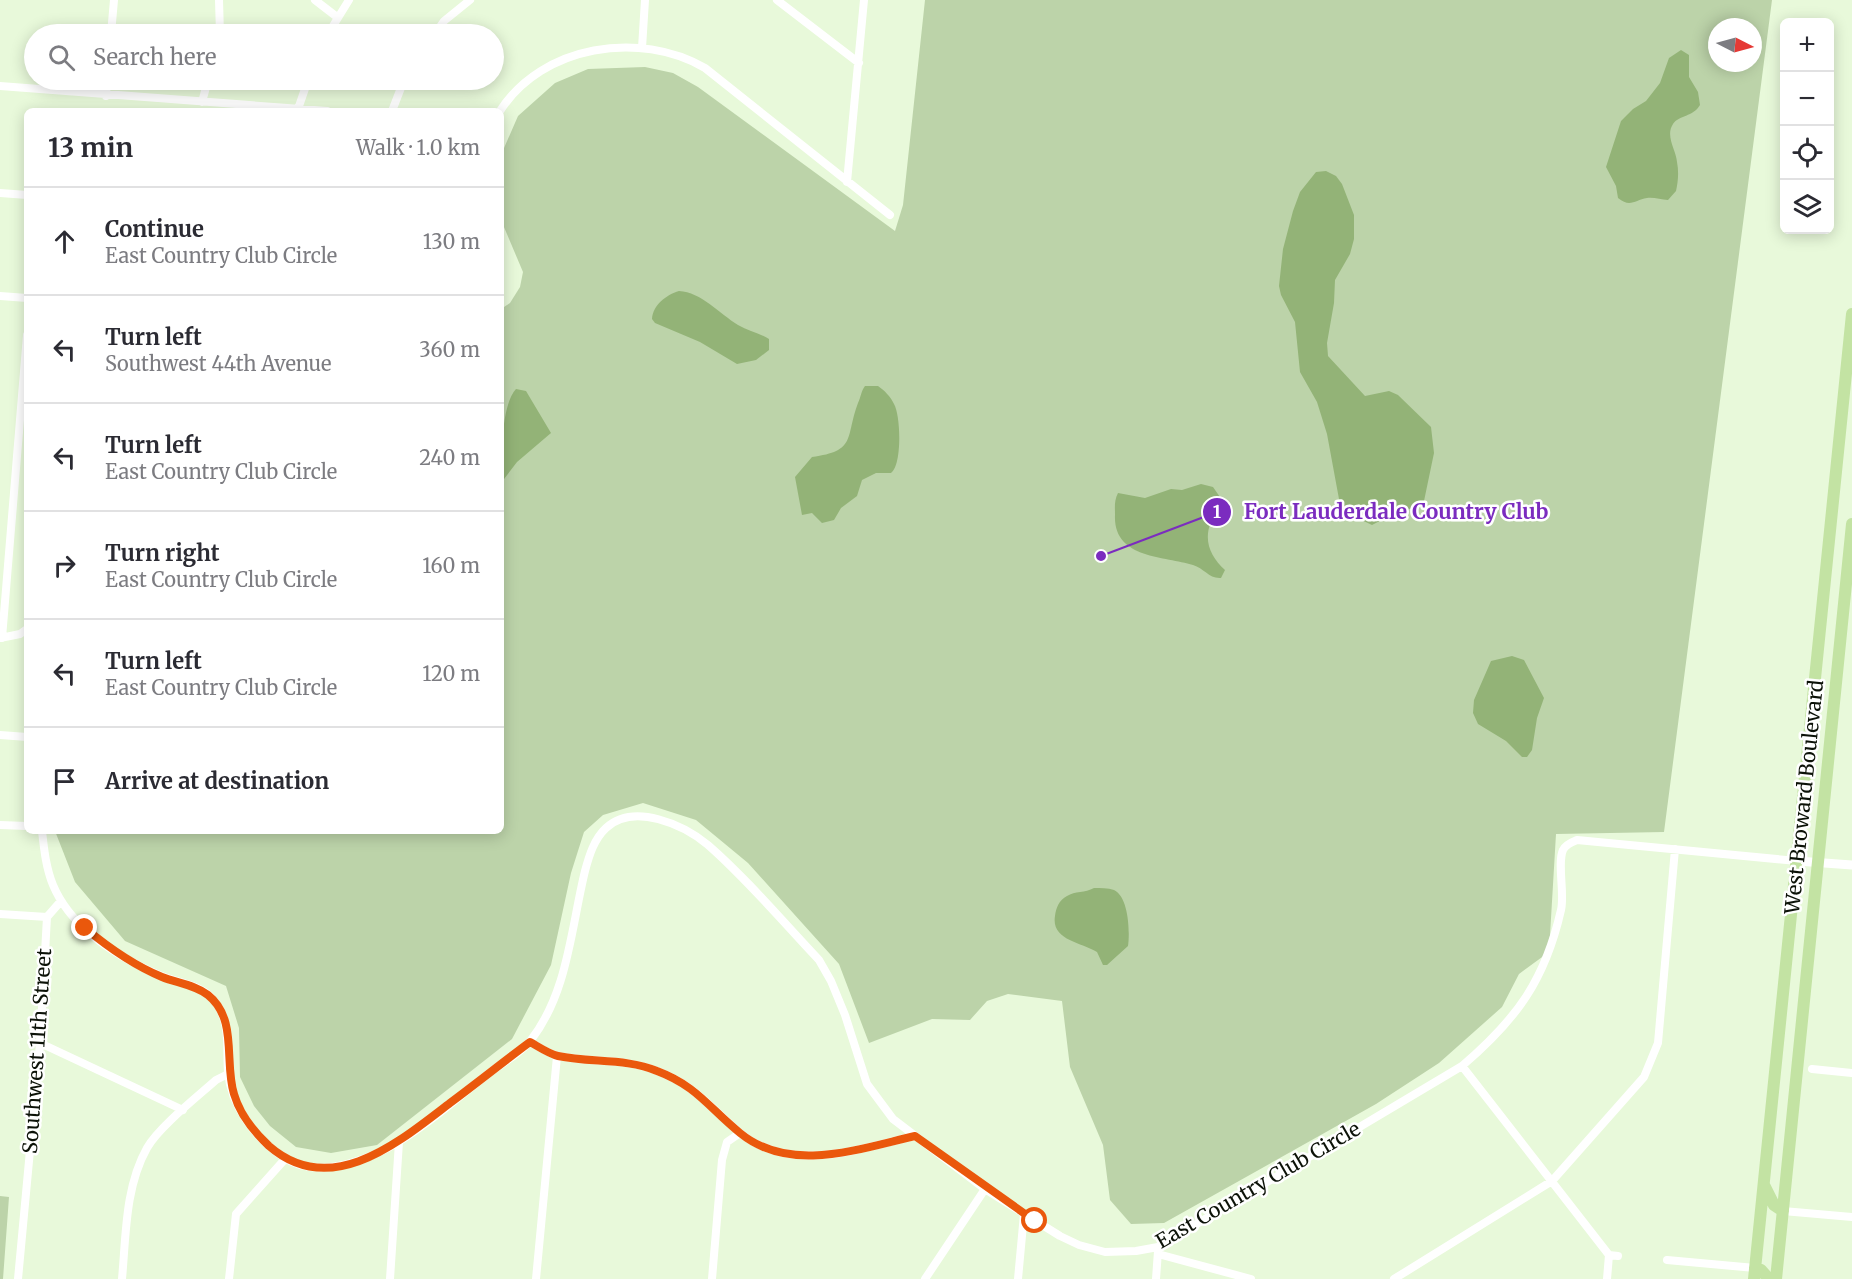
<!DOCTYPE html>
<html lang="en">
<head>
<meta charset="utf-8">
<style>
  :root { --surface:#fff; --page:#f7f7f7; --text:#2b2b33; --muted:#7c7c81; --line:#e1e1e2 }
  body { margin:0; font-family:Merriweather,serif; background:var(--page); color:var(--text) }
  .controls { position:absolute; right:18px; top:18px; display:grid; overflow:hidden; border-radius:9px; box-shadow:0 3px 15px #0003 }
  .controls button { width:54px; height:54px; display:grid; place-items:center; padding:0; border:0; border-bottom:2px solid var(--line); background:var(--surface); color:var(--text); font:30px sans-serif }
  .compass { position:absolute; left:1708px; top:18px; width:54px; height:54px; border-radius:50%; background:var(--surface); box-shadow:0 3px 15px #0003; rotate:96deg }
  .stop { position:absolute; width:18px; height:18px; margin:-14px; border:4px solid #ea580c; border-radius:50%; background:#fff }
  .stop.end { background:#ea580c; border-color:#fff; box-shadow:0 2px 6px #0008 }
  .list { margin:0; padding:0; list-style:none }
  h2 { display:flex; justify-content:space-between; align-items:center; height:78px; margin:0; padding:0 24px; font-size:26px }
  h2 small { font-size:20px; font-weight:400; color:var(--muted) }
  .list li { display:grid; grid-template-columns:39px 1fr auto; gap:18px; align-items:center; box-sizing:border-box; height:108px; padding:0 24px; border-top:2px solid var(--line) }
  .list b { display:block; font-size:22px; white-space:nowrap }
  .list p { margin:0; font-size:20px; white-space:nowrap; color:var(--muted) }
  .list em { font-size:20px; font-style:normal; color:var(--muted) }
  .icon { flex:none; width:33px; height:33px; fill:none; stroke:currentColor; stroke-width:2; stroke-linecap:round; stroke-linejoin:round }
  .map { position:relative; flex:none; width:1852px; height:1279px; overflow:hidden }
  .search { position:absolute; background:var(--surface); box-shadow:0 3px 15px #0003; left:24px; top:24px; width:480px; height:66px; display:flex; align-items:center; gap:15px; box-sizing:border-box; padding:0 21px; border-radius:33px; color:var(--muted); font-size:22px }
  .panel { position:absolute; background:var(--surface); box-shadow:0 3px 15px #0003; left:24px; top:108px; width:480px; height:726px; border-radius:9px }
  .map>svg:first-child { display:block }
  .green { fill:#bcd3a9; fill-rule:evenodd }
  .water { fill:#93b377 }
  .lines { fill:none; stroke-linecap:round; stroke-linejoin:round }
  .minor { stroke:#fff; stroke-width:8 }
  .tertiary { stroke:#fff; stroke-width:9 }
  .primary { stroke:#c3e3a3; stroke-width:12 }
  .route { stroke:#ea580c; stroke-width:8 }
  .labels { text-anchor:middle; stroke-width:5; stroke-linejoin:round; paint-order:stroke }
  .street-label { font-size:20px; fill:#0c1208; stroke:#fff }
  .leader { fill:none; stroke:#7b2cbf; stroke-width:2 }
  .callout-dot { fill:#7b2cbf; stroke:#fff; stroke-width:2 }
  .mark-label { font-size:18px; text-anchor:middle; font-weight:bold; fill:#fff }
  .callout-label { font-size:21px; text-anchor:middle; font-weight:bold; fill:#7b2cbf; stroke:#fff; stroke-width:5; stroke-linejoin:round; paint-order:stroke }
</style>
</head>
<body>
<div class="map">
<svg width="1852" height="1279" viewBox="0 0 1852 1279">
  <rect width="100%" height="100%" fill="#e8f9da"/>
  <path class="green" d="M925,0H1772L1664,832L1556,834L1549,952L1519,974L1502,1007L1439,1063L1376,1104L1164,1223L1131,1224L1110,1200L1103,1145L1070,1067L1062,1001L1008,994L987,1001L970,1020L932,1019L869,1043L839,964L748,863L696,820L643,803L603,815L584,832L571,873L551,965L512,1039L377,1145L331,1153L296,1147L270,1126L254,1106L240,1077L239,1028L226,986L125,941L75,882L55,831H501V309L510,303L520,287L523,272L501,220V155L518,116L555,83L588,69L645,67L673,73L698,87L895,231L903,205ZM1717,27H1753V63H1717Z
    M0,1196L9,1197L3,1279H0Z"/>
  <path class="water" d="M1681,50L1689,55V77L1698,92L1700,105C1693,117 1679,115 1673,124C1665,136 1676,150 1677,162C1679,172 1678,182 1676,191L1668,200C1661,200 1654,197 1647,198C1635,200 1630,208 1618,198L1616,186L1606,167L1621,121L1633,109L1646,101L1660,83L1669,58Z
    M1326,171L1336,176L1342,184L1354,215V239L1350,254L1335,280L1334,303L1327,343L1328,356L1365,396L1389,391L1398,395L1431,427L1434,453L1424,501L1418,507L1397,512L1372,525L1351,515L1339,499L1327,434L1317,402L1300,372L1295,322L1281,295L1279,286L1283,249L1293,211L1300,192L1316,172Z
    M679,291C701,292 720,314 738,325C748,331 760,333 769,339V350L756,360L737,364L700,342L655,323L652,319C653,305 666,295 679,291Z
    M865,386H878C884,390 891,397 894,404C901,416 902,466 891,473H876L862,480L857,496L841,508L834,520L822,523L812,513L802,515L795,477L812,457C857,451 845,438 858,403C861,397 861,391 865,386Z
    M516,389L526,391L551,433L517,462L501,483C501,460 501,405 516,389Z
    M1201,484L1213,487L1222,500C1221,509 1215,513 1211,522C1203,541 1211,557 1225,570L1221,578C1209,579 1204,568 1193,565C1165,556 1113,559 1115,515C1115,507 1114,501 1118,493L1145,498L1171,489L1182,490Z
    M1512,656L1524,660L1544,698L1537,718L1532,750L1527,757H1522L1506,741L1478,724L1473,713L1474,700L1491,661Z
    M1094,888C1100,888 1108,888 1114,890C1129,897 1130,933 1128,946L1107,965H1103L1097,952C1080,942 1051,940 1055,916C1056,908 1059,900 1067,896C1075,891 1085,893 1094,888Z"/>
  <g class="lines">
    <path class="minor" d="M219,0L220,34
      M315,0L337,17
      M777,0L859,63
      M111,34L114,0
      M328,34L349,0
      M435,34L444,21L470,0
      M642,48L645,0
      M0,86L327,111
      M106,96L107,80
      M202,102L208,80
      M298,109L308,80
      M392,111L404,80
      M500,111C542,45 640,30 705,68L890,215
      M847,182L864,0
      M0,193L27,195
      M0,296L27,298
      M0,638L20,634L27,629
      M2,638L27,335
      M0,735L27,737
      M0,825L27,826
      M42,831C44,849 46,868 53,885C71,928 118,957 159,975C175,982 197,984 210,996C232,1018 226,1045 228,1072C231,1106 255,1138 283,1157C315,1179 358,1163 388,1148C425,1128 459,1096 492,1071C504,1062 522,1052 531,1040C568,992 571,928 585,871C589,856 594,839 606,828C634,802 684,825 708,845C747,879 784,923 819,960L831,981L845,1015L867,1084L893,1119L985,1189L1060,1236L1079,1245L1105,1252L1136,1251L1158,1247L1462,1066C1517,1019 1545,980 1561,910C1565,894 1557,863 1563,850C1565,845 1572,842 1577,840L1797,861
      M0,914L47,917
      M530,1042C539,1047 549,1054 558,1056C591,1063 626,1058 657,1071C695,1085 711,1108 740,1133C791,1174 858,1149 915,1136
      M40,1043L183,1110
      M1462,1066L1609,1255L1618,1256
      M1812,1069L1852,1073
      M1783,1211L1852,1217
      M1158,1254L1251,1279
      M1667,1260L1755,1268
      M18,1279L40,1043L47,917L61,901
      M122,1279C126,1236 125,1187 147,1148C159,1127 197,1097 216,1080L228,1074
      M229,1279L236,1214L285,1159
      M390,1279L399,1142
      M536,1279L557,1056
      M712,1279L722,1160L727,1142L740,1133
      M925,1279L985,1189
      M1018,1279L1024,1214
      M1156,1279L1158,1251
      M1394,1279L1552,1181L1644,1077L1658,1043L1675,849
      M1607,1279L1609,1255"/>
    <path class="tertiary" d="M1797,861L1852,865"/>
    <path class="primary" d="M1764,1185L1774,1205L1783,1211
      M1755,1268L1761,1270L1769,1279
      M1754,1279L1852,314
      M1776,1279L1852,524"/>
  </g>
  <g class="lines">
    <path class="route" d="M85,928C109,948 133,965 162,977C177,983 195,985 208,995C238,1019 224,1062 234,1094C240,1115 253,1131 269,1146C331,1200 399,1142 450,1103C477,1083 503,1062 530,1042C539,1047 549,1054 558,1056C591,1063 626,1058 657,1071C697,1086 709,1108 740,1133C790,1174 858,1149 915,1136L1035,1221"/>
  </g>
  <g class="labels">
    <g class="street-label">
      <text transform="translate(1804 797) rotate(-84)" y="7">West Broward Boulevard</text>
      <text transform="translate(37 1051) rotate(-86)" y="7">Southwest 11th Street</text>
      <text transform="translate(1258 1185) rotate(-30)" y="7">East Country Club Circle</text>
    </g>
  </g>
  <path class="leader" d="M1101 556L1217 512"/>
  <g class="callout-dot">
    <circle cx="1101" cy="556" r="6"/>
    <circle cx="1217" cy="512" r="15"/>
  </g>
  <g class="mark-label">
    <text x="1217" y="518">1</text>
  </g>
  <g class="callout-label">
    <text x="1396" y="519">Fort Lauderdale Country Club</text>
  </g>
</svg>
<div class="controls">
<button>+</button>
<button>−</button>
<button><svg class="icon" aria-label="locate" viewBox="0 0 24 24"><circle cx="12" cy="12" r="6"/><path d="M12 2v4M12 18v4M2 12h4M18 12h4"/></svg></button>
<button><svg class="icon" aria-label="layers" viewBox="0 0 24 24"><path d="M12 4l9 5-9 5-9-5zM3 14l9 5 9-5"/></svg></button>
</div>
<svg class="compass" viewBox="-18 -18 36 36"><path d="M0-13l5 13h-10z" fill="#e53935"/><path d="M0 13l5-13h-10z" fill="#7c7c81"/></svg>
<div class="stop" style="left:1035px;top:1221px"></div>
<div class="stop end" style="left:85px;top:928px"></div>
<div class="search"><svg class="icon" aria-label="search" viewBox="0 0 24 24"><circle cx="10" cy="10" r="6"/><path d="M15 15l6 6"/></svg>Search here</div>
<section class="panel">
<h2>13 min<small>Walk · 1.0 km</small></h2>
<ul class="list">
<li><svg class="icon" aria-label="ahead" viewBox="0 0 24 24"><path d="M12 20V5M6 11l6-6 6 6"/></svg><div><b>Continue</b><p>East Country Club Circle</p></div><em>130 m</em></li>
<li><svg class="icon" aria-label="left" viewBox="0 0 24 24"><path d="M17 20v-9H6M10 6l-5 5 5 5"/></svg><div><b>Turn left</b><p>Southwest 44th Avenue</p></div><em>360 m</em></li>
<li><svg class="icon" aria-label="left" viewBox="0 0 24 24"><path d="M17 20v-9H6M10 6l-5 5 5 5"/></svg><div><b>Turn left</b><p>East Country Club Circle</p></div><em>240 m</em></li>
<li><svg class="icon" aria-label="right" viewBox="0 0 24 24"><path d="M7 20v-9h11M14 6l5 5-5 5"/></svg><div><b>Turn right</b><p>East Country Club Circle</p></div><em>160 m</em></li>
<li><svg class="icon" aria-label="left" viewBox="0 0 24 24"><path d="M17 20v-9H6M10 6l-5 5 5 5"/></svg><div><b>Turn left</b><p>East Country Club Circle</p></div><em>120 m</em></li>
<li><svg class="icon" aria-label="arrive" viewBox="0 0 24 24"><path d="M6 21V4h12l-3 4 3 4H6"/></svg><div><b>Arrive at destination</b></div></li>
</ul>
</section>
</div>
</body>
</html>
